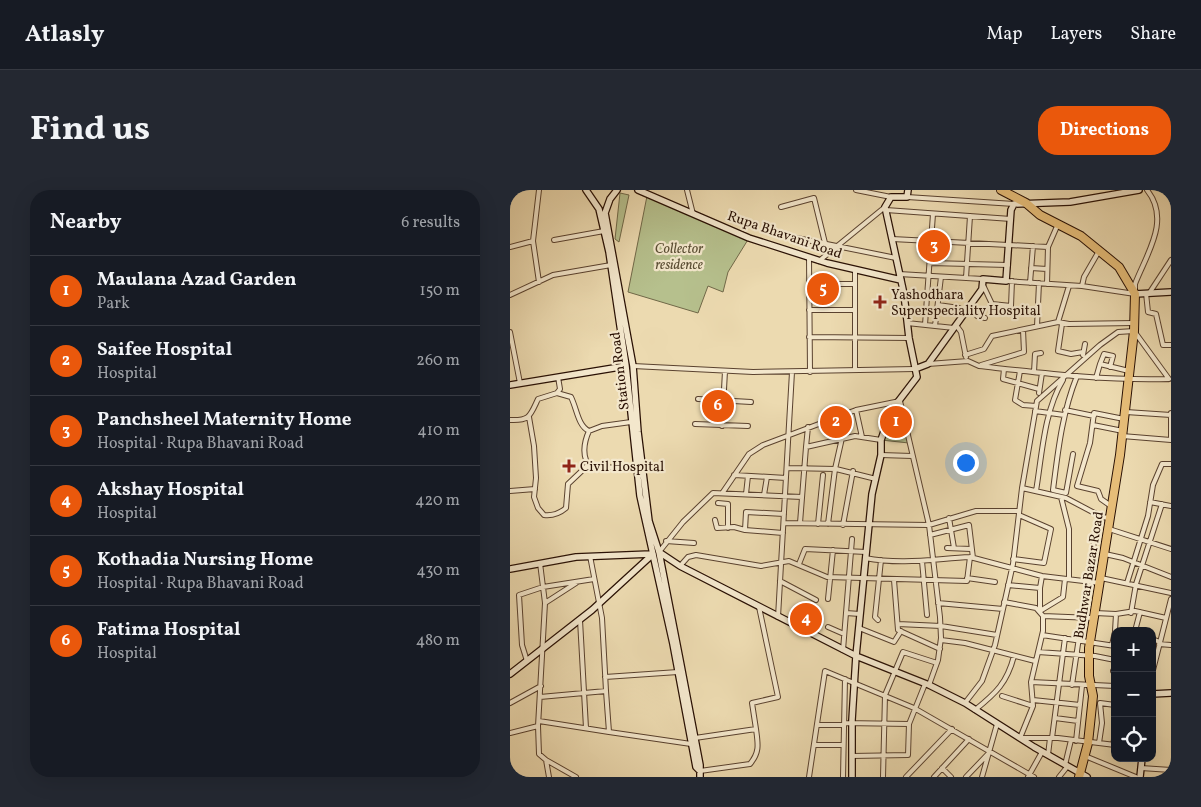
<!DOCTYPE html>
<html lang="en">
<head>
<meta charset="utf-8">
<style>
  :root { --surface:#171b24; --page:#242831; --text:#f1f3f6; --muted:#9ea1a6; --line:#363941; --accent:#ea580c }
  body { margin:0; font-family:Vollkorn,serif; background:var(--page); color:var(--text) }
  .controls { position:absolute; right:15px; bottom:15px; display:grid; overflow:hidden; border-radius:10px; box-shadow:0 5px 20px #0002 }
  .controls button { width:45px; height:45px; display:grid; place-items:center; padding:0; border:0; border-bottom:1px solid var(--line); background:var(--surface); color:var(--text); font:25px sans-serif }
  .you { position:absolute; left:455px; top:272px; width:18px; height:18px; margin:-12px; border:4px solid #fff; border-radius:50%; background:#1a73e8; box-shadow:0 0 0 8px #1a73e833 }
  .badge { display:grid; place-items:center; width:32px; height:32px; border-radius:50%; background:var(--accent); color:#fff; font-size:16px; font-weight:700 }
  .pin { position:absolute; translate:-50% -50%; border:2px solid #fff; box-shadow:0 1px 5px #0006 }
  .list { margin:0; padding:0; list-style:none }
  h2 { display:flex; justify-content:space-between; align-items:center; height:65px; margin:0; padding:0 20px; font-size:21px }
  h2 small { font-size:16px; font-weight:400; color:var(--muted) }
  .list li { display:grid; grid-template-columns:32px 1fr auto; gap:15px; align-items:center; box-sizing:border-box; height:70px; padding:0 20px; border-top:1px solid var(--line) }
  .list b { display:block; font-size:19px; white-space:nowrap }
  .list p { margin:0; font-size:16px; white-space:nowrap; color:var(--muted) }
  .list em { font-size:16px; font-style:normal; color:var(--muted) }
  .icon { flex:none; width:28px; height:28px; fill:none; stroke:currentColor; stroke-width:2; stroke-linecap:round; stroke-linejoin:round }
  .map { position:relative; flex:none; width:661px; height:587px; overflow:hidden; border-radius:20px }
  header { display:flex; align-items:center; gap:30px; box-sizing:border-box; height:70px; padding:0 25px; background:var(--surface); border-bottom:1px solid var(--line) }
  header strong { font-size:24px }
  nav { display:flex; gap:28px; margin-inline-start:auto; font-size:18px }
  .intro { display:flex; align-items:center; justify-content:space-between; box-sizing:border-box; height:120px; padding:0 30px }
  h1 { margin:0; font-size:35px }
  .button { padding:12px 22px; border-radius:20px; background:var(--accent); color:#fff; font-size:18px; font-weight:700 }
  main { display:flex; gap:30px; padding:0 30px }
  aside { flex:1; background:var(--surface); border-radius:20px; box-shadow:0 5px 20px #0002 }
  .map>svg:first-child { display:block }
  .green { fill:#b6c08d; stroke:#706848 }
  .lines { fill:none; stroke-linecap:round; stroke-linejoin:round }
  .street-casing { stroke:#5a422f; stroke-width:6 }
  .secondary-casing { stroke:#291004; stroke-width:8 }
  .highway-casing { stroke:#291004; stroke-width:10 }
  .street { stroke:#f3e7cc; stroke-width:4 }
  .secondary { stroke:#f3e7cc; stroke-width:5.5 }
  .highway { stroke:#e6bd78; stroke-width:8 }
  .poi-dot { fill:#8f2418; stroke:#f3e7cc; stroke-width:2 }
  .labels { text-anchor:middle; stroke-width:4.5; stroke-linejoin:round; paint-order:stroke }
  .street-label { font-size:14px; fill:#291004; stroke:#f3e7cc }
  .park-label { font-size:14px; font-style:italic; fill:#5a4e34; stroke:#f3e7cc }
  .poi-label { font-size:14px; fill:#291004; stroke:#f3e7cc; text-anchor:start }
</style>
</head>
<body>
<header>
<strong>Atlasly</strong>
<nav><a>Map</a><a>Layers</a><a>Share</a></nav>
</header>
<div class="intro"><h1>Find us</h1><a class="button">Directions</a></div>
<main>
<aside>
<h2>Nearby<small>6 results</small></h2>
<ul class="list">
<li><span class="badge">1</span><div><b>Maulana Azad Garden</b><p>Park</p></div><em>150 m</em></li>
<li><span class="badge">2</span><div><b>Saifee Hospital</b><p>Hospital</p></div><em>260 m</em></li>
<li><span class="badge">3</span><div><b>Panchsheel Maternity Home</b><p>Hospital · Rupa Bhavani Road</p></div><em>410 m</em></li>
<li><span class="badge">4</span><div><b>Akshay Hospital</b><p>Hospital</p></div><em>420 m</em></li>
<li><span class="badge">5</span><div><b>Kothadia Nursing Home</b><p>Hospital · Rupa Bhavani Road</p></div><em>430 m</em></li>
<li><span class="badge">6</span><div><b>Fatima Hospital</b><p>Hospital</p></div><em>480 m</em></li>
</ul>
</aside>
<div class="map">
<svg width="661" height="587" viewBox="0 0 661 587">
  <rect width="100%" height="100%" fill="#ecdab0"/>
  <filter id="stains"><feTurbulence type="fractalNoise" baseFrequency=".004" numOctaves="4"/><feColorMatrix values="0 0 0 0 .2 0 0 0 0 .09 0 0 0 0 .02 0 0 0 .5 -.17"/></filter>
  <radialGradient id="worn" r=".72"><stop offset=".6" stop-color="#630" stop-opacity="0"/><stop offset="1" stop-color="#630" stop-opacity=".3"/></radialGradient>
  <path class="green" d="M110,3L119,5L109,52L105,49Z
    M137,6L239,48L218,82L213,102L198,96L188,123L118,102Z
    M390,211L399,253L371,250L381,221Z"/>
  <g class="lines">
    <defs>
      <path id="street" d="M29,0L23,51L29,92
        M177,0L183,24
        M346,0L381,7
        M397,7L504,14
        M271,17L304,8L315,53
        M376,20L501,29
        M272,45L386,68
        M382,49L538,57
        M44,50L94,41
        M0,57L23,51
        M299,67L300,182
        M309,71L375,17
        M420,73L498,75
        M521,78L537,79
        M389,84L473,89
        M456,88L460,26
        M496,91L572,96L625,104V94C637,63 661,30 637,0
        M520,93L523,56
        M299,94H345
        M537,94L538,57L548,34
        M473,95L482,114L501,116L502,91
        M572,96L574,87L589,61
        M640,102L661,70
        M636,103L638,122L646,124L653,155H661
        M0,105L43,85L101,75
        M462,113L467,126L475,128
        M428,115L449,118L448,124L453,125
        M299,120H345
        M548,132L559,96
        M397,133L444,138
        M552,134L548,161L561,164L573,162
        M415,135L423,24
        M446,135L451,142L456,167
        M425,136L431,87
        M527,136L529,93
        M0,142L10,193
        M299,147L399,148
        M455,165L474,159L482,146L548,132L559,134L624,133
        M573,165L575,154
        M418,174L458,171L469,176C532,183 595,191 659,189
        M471,175L514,162L513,140
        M123,176L243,182L405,179
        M600,177L603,166L594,164L590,174L619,181
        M494,179L493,189L529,199
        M345,180V80
        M510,181L505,210L513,215L526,216
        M524,182L525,164L531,163
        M586,188L590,174
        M47,203L61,207C67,219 68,236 79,241
        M529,203L532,183
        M188,209L241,212
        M346,220L352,247
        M555,220L584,226
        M525,221L554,225
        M616,222L661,225
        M19,227L24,256L26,288L24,307L28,318L34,325C43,326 49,324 56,318L58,294L78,275
        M319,229L326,249
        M0,230C20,231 20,226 28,209L47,203L50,199L48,187
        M121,232L92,236L79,241C74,252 71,268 81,277L126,278
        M185,234L238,236
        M583,235L613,241
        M212,236L215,181
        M298,237L296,257L345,246L371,250
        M612,246L661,250V223
        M563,264L556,303L543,300C548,261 552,223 567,186
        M371,265L402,266
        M277,278L326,279L366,289
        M224,285L276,288
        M512,298L556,308L592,327L599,328
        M0,301L25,299
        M526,301C532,265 534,221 553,190
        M213,302L239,264L253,255L346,220L390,211L419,335L430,427L431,448L428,470L419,495
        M236,304L238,286
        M254,305L257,287
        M551,307L559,339V389
        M640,312L661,316
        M208,313L218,314V338
        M601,316L591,309L588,301L567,296L580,253L584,223L614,229
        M439,328L444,358
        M205,330L207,338L224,337L235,340
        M274,333L419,335L466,321H509
        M290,333L296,257
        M308,334L313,285
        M318,334L325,279L332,248
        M333,335L343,281
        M599,339L661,359
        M273,343L235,340L236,322L274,324
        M420,345L459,335L463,368
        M156,351L184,353
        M437,358L461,359
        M149,362L173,332L203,303L292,307
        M595,364L613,368L661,387
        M355,368C392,375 423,369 460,367
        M503,369L534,373L541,339L509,325
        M412,371L417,425
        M289,374L295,359L356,362
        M170,376L178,367L186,365L251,376L279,371L317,387L457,391L460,367L532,386L590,393
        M457,388L485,392
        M591,388L661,403
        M384,390L388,440L430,459
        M270,391L306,410
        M577,391L585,347
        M617,393L638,326L643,295L652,274H661
        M498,395L530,398L532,386
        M530,398V421L553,407L555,389
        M318,409L323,360
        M494,412L526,418L533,426V441L521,492L523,516L510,548H548L605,555
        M35,413L66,393
        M428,413L493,419
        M336,423L350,424
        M585,423L606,424L625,421L656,428
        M621,423L626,394L652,314
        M533,426L583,428
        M268,427L282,182
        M70,430L76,538
        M368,430L365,427L371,370
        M388,434L431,436L487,445
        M318,437L334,444
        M349,438L384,452L391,441
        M605,441L606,424
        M625,441L630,422
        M532,445L605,456
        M642,449L650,452
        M431,450L455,453L525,471
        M649,454L661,455
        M602,455L605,442
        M333,460L342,349
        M528,462L585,466L605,470
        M17,471L12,455L9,405L33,397L84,389
        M603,481H605
        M642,484L661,409
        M95,487L168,482
        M521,492L605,496
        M562,495L572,427
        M492,506L523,516
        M30,507L96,501L92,428L80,366
        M523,510L570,515
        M0,513L31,496
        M455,513L472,491L485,455L503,374L512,298L527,211L590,155L608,142L624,141L659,189
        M465,520C486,503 497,493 504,466
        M545,528L568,531
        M29,531L99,542L96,501
        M334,533L399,534
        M307,535H334
        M28,536L29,564L36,570L66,587
        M99,542L181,554
        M0,543L28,536L35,413L30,373
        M185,548L246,539L242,513L268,507L249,417
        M542,548L555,448
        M566,551L572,496
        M589,553L592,533L590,513L605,515
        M304,555H333
        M603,555L605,544
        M538,565L540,548
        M342,566L398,565L399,534L415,494
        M575,566L626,587
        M36,570L39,587
        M555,575L561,550
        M432,578L441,587
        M631,578L661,580
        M190,581L240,574C250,562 248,554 246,539
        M299,587L315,481L404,518L524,587
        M333,587L335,489
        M373,587L375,505L393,462L427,473
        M396,587L442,539
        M424,587L459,549
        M456,587L478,564
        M472,587L487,534
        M518,587L532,562
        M549,587L557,577"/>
      <path id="secondary" d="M76,0L89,19L99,62L116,176L130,306L163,454L186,577L190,581
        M107,0L100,9L95,23L123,176L128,242L139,331L149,362L170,470L190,575V587
        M128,0L239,48L317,73L391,90
        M625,104L661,102
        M405,179L418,174L472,99L473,89L496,91L501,20L504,14L560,12L629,0
        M0,195L116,176
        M149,362L170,376L346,466L419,495L455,513L524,557L577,587
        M0,379L66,367L141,364
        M0,484L82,420L143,364
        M642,504L661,503
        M342,587V530L346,466L362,304L371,265V250L381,221L407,187L399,148L394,104L375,17L381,7H397L398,0
        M630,587L632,568"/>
      <path id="highway" d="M491,0L516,13L530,25L571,46L609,77L625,104L624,141L610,265L579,458V486L583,506L578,553L569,587"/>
    </defs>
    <use href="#street" class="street-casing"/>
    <use href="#secondary" class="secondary-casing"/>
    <use href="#highway" class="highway-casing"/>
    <use href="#street" class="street"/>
    <use href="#secondary" class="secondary"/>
    <use href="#highway" class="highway"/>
  </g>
  <g class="poi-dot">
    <path d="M367.5 104.5h5v5h5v5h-5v5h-5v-5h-5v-5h5z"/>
    <path d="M56.5 268.5h5v5h5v5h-5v5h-5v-5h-5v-5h5z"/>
  </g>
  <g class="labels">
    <g class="street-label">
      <text transform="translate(275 44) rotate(19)" y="5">Rupa Bhavani Road</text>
      <text transform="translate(109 181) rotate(-97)" y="5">Station Road</text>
      <text transform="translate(578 385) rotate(-81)" y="5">Budhwar Bazar Road</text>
    </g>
    <g class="park-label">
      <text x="169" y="63">Collector<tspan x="169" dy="16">residence</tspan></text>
    </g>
    <g class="poi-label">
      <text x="381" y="109">Yashodhara<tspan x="381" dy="16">Superspeciality Hospital</tspan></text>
      <text x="70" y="281">Civil Hospital</text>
    </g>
  </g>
  <rect width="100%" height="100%" filter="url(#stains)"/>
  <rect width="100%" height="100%" fill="url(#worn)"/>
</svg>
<div class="controls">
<button>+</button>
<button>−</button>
<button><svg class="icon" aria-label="locate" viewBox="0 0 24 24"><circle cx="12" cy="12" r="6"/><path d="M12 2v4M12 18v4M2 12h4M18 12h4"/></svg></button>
</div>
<div class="you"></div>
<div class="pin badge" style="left:386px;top:232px">1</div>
<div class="pin badge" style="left:326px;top:232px">2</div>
<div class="pin badge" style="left:424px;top:56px">3</div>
<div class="pin badge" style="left:296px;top:429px">4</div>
<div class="pin badge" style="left:313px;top:99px">5</div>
<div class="pin badge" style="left:208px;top:216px">6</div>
</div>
</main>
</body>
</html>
